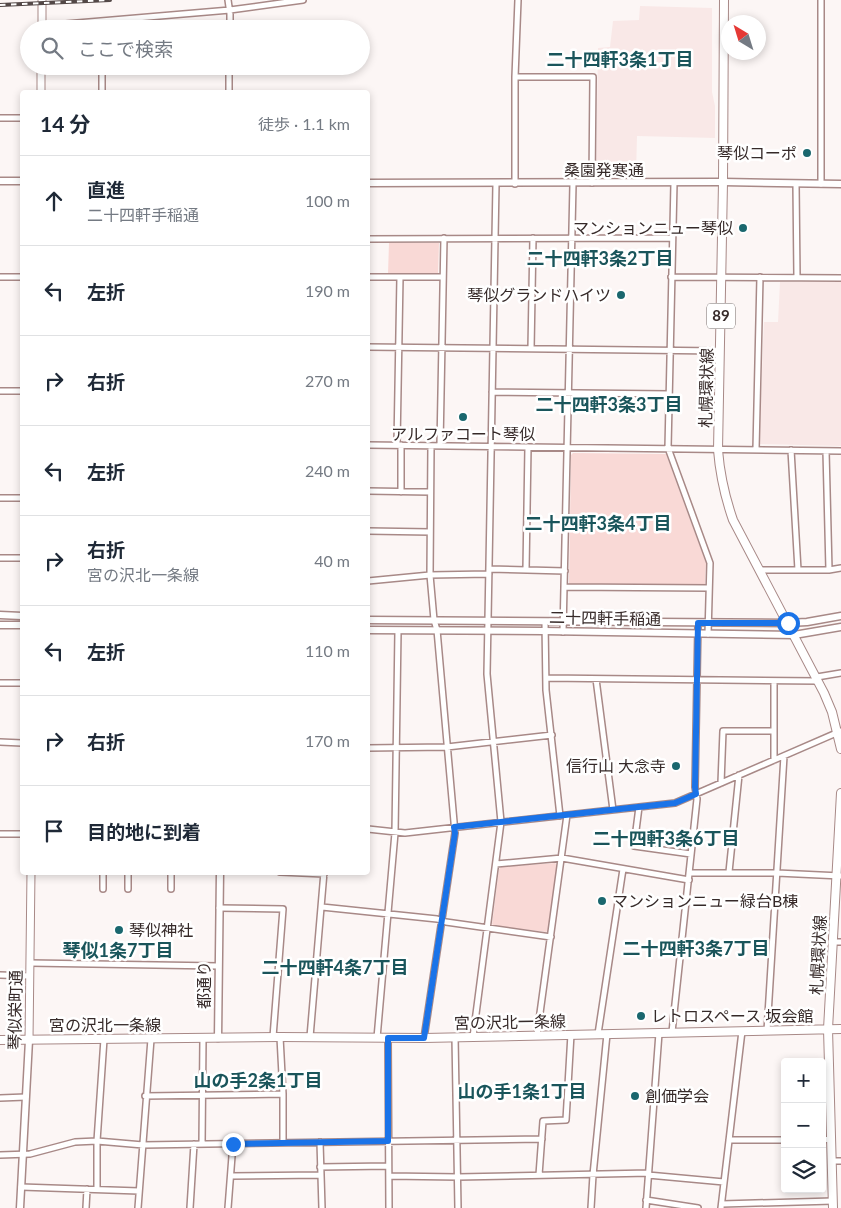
<!DOCTYPE html>
<html lang="ja">
<head>
<meta charset="utf-8">
<style>
  :root { --surface:#fff; --page:#f6f6f7; --text:#1f2937; --muted:#747a83; --line:#e0e1e3 }
  body { margin:0; font-family:Lato,"Noto Sans JP",sans-serif; background:var(--page); color:var(--text) }
  .controls { position:absolute; right:15px; bottom:15px; display:grid; overflow:hidden; border-radius:5px; box-shadow:0 2px 8px #0003 }
  .controls button { width:45px; height:45px; display:grid; place-items:center; padding:0; border:0; border-bottom:1px solid var(--line); background:var(--surface); color:var(--text); font:25px sans-serif }
  .compass { position:absolute; left:721px; top:15px; width:45px; height:45px; border-radius:50%; background:var(--surface); box-shadow:0 2px 8px #0003; rotate:322deg }
  .stop { position:absolute; width:15px; height:15px; margin:-11px; border:4px solid #1a73e8; border-radius:50%; background:#fff }
  .stop.end { background:#1a73e8; border-color:#fff; box-shadow:0 1px 5px #0008 }
  .list { margin:0; padding:0; list-style:none }
  h2 { display:flex; justify-content:space-between; align-items:center; height:65px; margin:0; padding:0 20px; font-size:21px }
  h2 small { font-size:16px; font-weight:400; color:var(--muted) }
  .list li { display:grid; grid-template-columns:32px 1fr auto; gap:15px; align-items:center; box-sizing:border-box; height:90px; padding:0 20px; border-top:1px solid var(--line) }
  .list b { display:block; font-size:19px; white-space:nowrap }
  .list p { margin:0; font-size:16px; white-space:nowrap; color:var(--muted) }
  .list em { font-size:16px; font-style:normal; color:var(--muted) }
  .icon { flex:none; width:28px; height:28px; fill:none; stroke:currentColor; stroke-width:2; stroke-linecap:round; stroke-linejoin:round }
  .map { position:relative; flex:none; width:841px; height:1208px; overflow:hidden }
  .search { position:absolute; background:var(--surface); box-shadow:0 2px 8px #0003; left:20px; top:20px; width:350px; height:55px; display:flex; align-items:center; gap:12px; box-sizing:border-box; padding:0 18px; border-radius:28px; color:var(--muted); font-size:19px }
  .panel { position:absolute; background:var(--surface); box-shadow:0 2px 8px #0003; left:20px; top:90px; width:350px; height:785px; border-radius:5px }
  .map>svg:first-child { display:block }
  .built { fill:#f9e8e7 }
  .green { fill:#f9d9d6 }
  .lines { fill:none; stroke-linecap:round; stroke-linejoin:round }
  .minor-casing { stroke:#a88987; stroke-width:8 }
  .tertiary-casing { stroke:#a88987; stroke-width:9 }
  .secondary-casing { stroke:#a88987; stroke-width:9 }
  .primary-casing { stroke:#a88987; stroke-width:10 }
  .minor { stroke:#fff; stroke-width:5 }
  .tertiary { stroke:#fff; stroke-width:6 }
  .secondary { stroke:#fff; stroke-width:7 }
  .primary { stroke:#fff; stroke-width:8 }
  .rail-casing { stroke:#534847; stroke-width:4 }
  .rail { stroke:#fff; stroke-width:2; stroke-dasharray:5.5; stroke-linecap:butt }
  .route { stroke:#1a73e8; stroke-width:6 }
  .poi-dot { fill:#1a676e; stroke:#fff; stroke-width:2 }
  .labels { text-anchor:middle; stroke-width:5; stroke-linejoin:round; paint-order:stroke }
  .shield { fill:#fff; stroke:#726a69; stroke-width:1 }
  .shield-label { font-size:15px; font-weight:bold; fill:#362a29 }
  .poi-label { font-size:16px; fill:#362a29; stroke:#fff; text-anchor:end }
  .street-label { font-size:16px; fill:#362a29; stroke:#fff }
  .neighbourhood-label { font-size:18px; font-weight:bold; fill:#1a555b; stroke:#fff }
</style>
</head>
<body>
<div class="map">
<svg width="841" height="1208" viewBox="0 0 841 1208">
  <rect width="100%" height="100%" fill="#fcf6f5"/>
  <path class="built" d="M640,6L712,8V92L715,106V138L637,136L636,175L596,177L598,48L610,47L613,21L639,20Z
    M780,282H841V446L759,444L764,322H778Z"/>
  <path class="green" d="M389,243H439L438,274H388Z
    M573,453L666,454L706,563L705,585L569,584L571,455Z
    M555,863L558,866L548,931L546,932L494,926L492,924L499,869L501,867Z"/>
  <g class="lines">
    <defs>
      <path id="minor" d="M228,0L230,14V29
        M42,26L230,10L303,0
        M515,77H593L592,183
        M102,92V66
        M229,92V66
        M0,118H22
        M674,183L668,448L710,563L708,634
        M515,184V77L518,0
        M796,184L797,277
        M821,184V0
        M368,239L672,238
        M0,277H22
        M368,277H443
        M671,277L841,278
        M368,347L720,351
        M531,349L533,238
        M0,391H22
        M492,392L669,394
        M397,444L400,277
        M368,445L841,451
        M440,445L444,238
        M756,449L760,277
        M791,450L798,570
        M826,451L829,570
        M368,491L430,492
        M401,492V445
        M0,498H22
        M368,531L430,532
        M0,558H22
        M489,569L565,571
        M526,570L528,447
        M760,570H829L841,568
        M368,581L430,575L489,574
        M565,587L709,588
        M545,622L546,690L560,816
        M563,632L573,184
        M817,677L841,673
        M546,678L818,681
        M596,679L613,810
        M774,681V760
        M0,683H22
        M0,742L22,743
        M368,748L447,747L552,735
        M721,783L723,731H774
        M639,807L634,846L691,854
        M368,829L405,833L675,803L841,731
        M0,834H22
        M496,864L562,858L689,880
        M280,872L324,874
        M729,872L739,775
        M689,873H777L841,876
        M103,889V872
        M128,889V872
        M171,889V872
        M322,907L437,919L446,922L551,937
        M219,908L283,909L273,1037
        M832,942H841
        M30,963L218,966
        M0,975L30,976
        M767,1031L784,756
        M672,1032L697,799L695,787L698,623
        M598,1034L623,869
        M537,1035L567,815
        M280,1037L283,1094V1143
        M310,1037L324,872
        M455,1037L458,1208
        M473,1037L501,822L487,674L496,184
        M377,1038L395,833L398,631
        M388,1038L389,1208
        M424,1038L455,833L437,630L434,620L430,575L431,446
        M145,1096L283,1094
        M0,1098L26,1097
        M729,1140H785
        M822,1140L831,1139
        M320,1142L322,1208
        M202,1144L203,1038
        M0,1155L30,1154L75,1142L97,1141L143,1145L542,1139
        M832,1161H841
        M320,1167L388,1166
        M539,1175L543,1121L566,1120L571,1034
        M648,1175L724,1182
        M231,1176L321,1175
        M389,1176L458,1177L649,1173
        M21,1187L139,1191
        M97,1189V1141L104,1039
        M646,1200L698,1208
        M722,1204L833,1201
        M86,1208L87,1189
        M138,1208L151,1039
        M190,1208L194,1144
        M228,1208L233,1143
        M591,1208L593,1175L607,1034
        M646,1208L659,1033
        M721,1208L742,1031"/>
      <path id="tertiary" d="M0,181H22
        M368,183L723,182L841,184
        M0,615L22,616
        M368,620L788,623L807,622L841,616
        M0,625H22
        M368,630L544,631L794,635L841,627
        M218,1038L220,872
        M20,1208L29,1040"/>
      <path id="secondary" d="M42,29V0
        M41,92V66
        M29,1040L31,872"/>
      <path id="primary" d="M724,0L723,182L718,450C720,475 725,497 733,520L824,693L832,712L841,749
        M0,1040L280,1037L424,1038L841,1029
        M833,1208L828,1029L841,793"/>
    </defs>
    <use href="#minor" class="minor-casing"/>
    <use href="#tertiary" class="tertiary-casing"/>
    <use href="#secondary" class="secondary-casing"/>
    <use href="#primary" class="primary-casing"/>
    <use href="#minor" class="minor"/>
    <use href="#tertiary" class="tertiary"/>
    <use href="#secondary" class="secondary"/>
    <use href="#primary" class="primary"/>
    <defs>
      <path id="rail" d="M0,5L110,0"/>
    </defs>
    <use href="#rail" class="rail-casing"/>
    <use href="#rail" class="rail"/>
  </g>
  <g class="lines">
    <path class="route" d="M233,1144L388,1141V1038H424L455,833L454,827L675,803L696,794L695,787L698,623H788"/>
  </g>
  <g class="poi-dot">
    <circle cx="807" cy="153" r="5"/>
    <circle cx="743" cy="228" r="5"/>
    <circle cx="621" cy="295" r="5"/>
    <circle cx="463" cy="417" r="5"/>
    <circle cx="676" cy="766" r="5"/>
    <circle cx="602" cy="901" r="5"/>
    <circle cx="119" cy="930" r="5"/>
    <circle cx="641" cy="1016" r="5"/>
    <circle cx="635" cy="1096" r="5"/>
  </g>
  <g class="labels">
    <rect class="shield" x="707" y="303.5" width="28" height="25" rx="4"/>
    <g class="shield-label">
      <text x="721" y="321">89</text>
    </g>
    <g class="poi-label">
      <text x="797" y="159">琴似コーポ</text>
      <text x="733" y="234">マンションニュー琴似</text>
      <text x="611" y="301">琴似グランドハイツ</text>
      <text x="463" y="440" text-anchor="middle">アルファコート琴似</text>
      <text x="666" y="772">信行山 大念寺</text>
      <text x="612" y="907" text-anchor="start">マンションニュー緑台B棟</text>
      <text x="129" y="936" text-anchor="start">琴似神社</text>
      <text x="651" y="1022" text-anchor="start">レトロスペース 坂会館</text>
      <text x="645" y="1102" text-anchor="start">創価学会</text>
    </g>
    <g class="street-label">
      <text x="604" y="176">桑園発寒通</text>
      <text transform="translate(706 388) rotate(-89)" y="6">札幌環状線</text>
      <text transform="translate(605 618) rotate(1)" y="6">二十四軒手稲通</text>
      <text transform="translate(818 955) rotate(-87)" y="6">札幌環状線</text>
      <text transform="translate(204 985) rotate(-90)" y="6">都通り</text>
      <text transform="translate(15 1010) rotate(-89)" y="6">琴似栄町通</text>
      <text transform="translate(510 1022) rotate(-1)" y="6">宮の沢北一条線</text>
      <text x="105" y="1031">宮の沢北一条線</text>
    </g>
    <g class="neighbourhood-label">
      <text x="620" y="66">二十四軒3条1丁目</text>
      <text x="600" y="265">二十四軒3条2丁目</text>
      <text x="609" y="411">二十四軒3条3丁目</text>
      <text x="598" y="530">二十四軒3条4丁目</text>
      <text x="666" y="845">二十四軒3条6丁目</text>
      <text x="696" y="955">二十四軒3条7丁目</text>
      <text x="118" y="957">琴似1条7丁目</text>
      <text x="335" y="974">二十四軒4条7丁目</text>
      <text x="258" y="1087">山の手2条1丁目</text>
      <text x="522" y="1098">山の手1条1丁目</text>
    </g>
  </g>
</svg>
<div class="controls">
<button>+</button>
<button>−</button>
<button><svg class="icon" aria-label="layers" viewBox="0 0 24 24"><path d="M12 4l9 5-9 5-9-5zM3 14l9 5 9-5"/></svg></button>
</div>
<svg class="compass" viewBox="-18 -18 36 36"><path d="M0-13l5 13h-10z" fill="#e53935"/><path d="M0 13l5-13h-10z" fill="#747a83"/></svg>
<div class="stop" style="left:788px;top:623px"></div>
<div class="stop end" style="left:233px;top:1144px"></div>
<div class="search"><svg class="icon" aria-label="search" viewBox="0 0 24 24"><circle cx="10" cy="10" r="6"/><path d="M15 15l6 6"/></svg>ここで検索</div>
<section class="panel">
<h2>14 分<small>徒歩 · 1.1 km</small></h2>
<ul class="list">
<li><svg class="icon" aria-label="ahead" viewBox="0 0 24 24"><path d="M12 20V5M6 11l6-6 6 6"/></svg><div><b>直進</b><p>二十四軒手稲通</p></div><em>100 m</em></li>
<li><svg class="icon" aria-label="left" viewBox="0 0 24 24"><path d="M17 20v-9H6M10 6l-5 5 5 5"/></svg><div><b>左折</b></div><em>190 m</em></li>
<li><svg class="icon" aria-label="right" viewBox="0 0 24 24"><path d="M7 20v-9h11M14 6l5 5-5 5"/></svg><div><b>右折</b></div><em>270 m</em></li>
<li><svg class="icon" aria-label="left" viewBox="0 0 24 24"><path d="M17 20v-9H6M10 6l-5 5 5 5"/></svg><div><b>左折</b></div><em>240 m</em></li>
<li><svg class="icon" aria-label="right" viewBox="0 0 24 24"><path d="M7 20v-9h11M14 6l5 5-5 5"/></svg><div><b>右折</b><p>宮の沢北一条線</p></div><em>40 m</em></li>
<li><svg class="icon" aria-label="left" viewBox="0 0 24 24"><path d="M17 20v-9H6M10 6l-5 5 5 5"/></svg><div><b>左折</b></div><em>110 m</em></li>
<li><svg class="icon" aria-label="right" viewBox="0 0 24 24"><path d="M7 20v-9h11M14 6l5 5-5 5"/></svg><div><b>右折</b></div><em>170 m</em></li>
<li><svg class="icon" aria-label="arrive" viewBox="0 0 24 24"><path d="M6 21V4h12l-3 4 3 4H6"/></svg><div><b>目的地に到着</b></div></li>
</ul>
</section>
</div>
</body>
</html>
